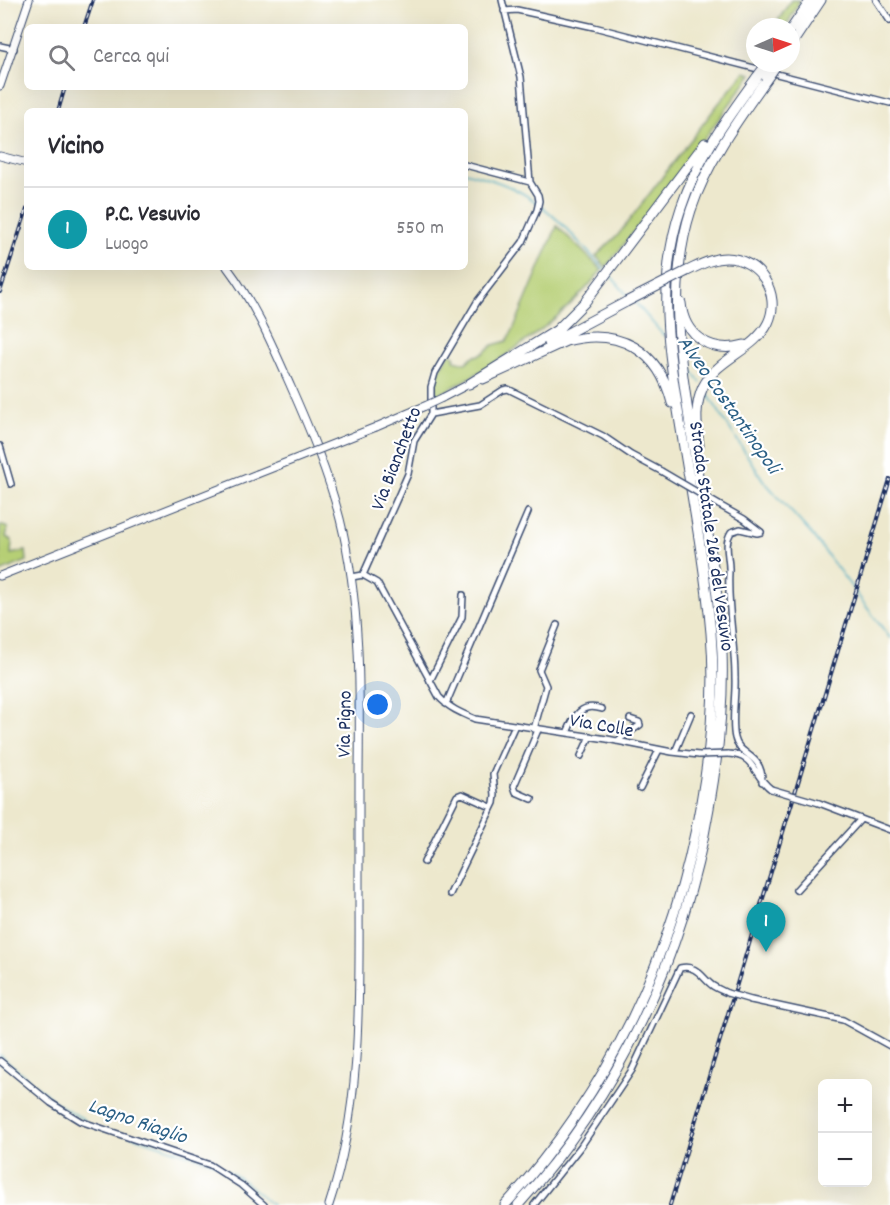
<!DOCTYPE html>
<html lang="it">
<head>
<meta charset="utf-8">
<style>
  :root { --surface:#fff; --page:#f2f2f3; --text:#2b2b33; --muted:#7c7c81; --line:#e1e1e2; --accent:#d1495b }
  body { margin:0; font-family:Dekko,sans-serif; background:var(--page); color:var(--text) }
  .controls { position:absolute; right:18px; bottom:18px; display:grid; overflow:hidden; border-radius:9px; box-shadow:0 6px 24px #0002 }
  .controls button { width:54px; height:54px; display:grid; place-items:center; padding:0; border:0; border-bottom:2px solid var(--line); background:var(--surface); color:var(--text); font:30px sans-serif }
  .compass { position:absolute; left:746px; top:18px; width:54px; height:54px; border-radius:50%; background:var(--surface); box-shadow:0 6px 24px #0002; rotate:87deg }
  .you { position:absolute; left:378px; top:705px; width:21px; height:21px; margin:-15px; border:4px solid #fff; border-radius:50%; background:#1a73e8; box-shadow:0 0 0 9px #1a73e833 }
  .badge { display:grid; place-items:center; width:39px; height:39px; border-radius:50%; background:var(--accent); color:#fff; font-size:20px; font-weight:700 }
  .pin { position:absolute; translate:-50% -50px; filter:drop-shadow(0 2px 3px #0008) }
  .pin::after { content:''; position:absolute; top:32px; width:21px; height:18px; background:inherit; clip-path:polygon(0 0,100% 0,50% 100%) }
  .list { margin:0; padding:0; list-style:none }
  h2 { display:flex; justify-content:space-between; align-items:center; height:78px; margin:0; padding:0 24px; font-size:26px }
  h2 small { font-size:20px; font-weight:400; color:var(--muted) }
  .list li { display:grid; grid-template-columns:39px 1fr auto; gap:18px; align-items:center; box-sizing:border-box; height:84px; padding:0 24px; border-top:2px solid var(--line) }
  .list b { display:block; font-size:22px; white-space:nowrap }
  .list p { margin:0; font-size:20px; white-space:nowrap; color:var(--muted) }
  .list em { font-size:20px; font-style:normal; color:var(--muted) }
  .icon { flex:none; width:33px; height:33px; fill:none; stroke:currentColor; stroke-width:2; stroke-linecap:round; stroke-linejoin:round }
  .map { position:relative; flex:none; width:890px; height:1205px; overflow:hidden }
  .search { position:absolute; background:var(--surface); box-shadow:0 6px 24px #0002; left:24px; top:24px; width:444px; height:66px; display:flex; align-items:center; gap:15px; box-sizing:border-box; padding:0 21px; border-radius:9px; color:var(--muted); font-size:22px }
  .panel { position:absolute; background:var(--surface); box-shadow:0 6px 24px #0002; left:24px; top:108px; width:444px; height:162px; border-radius:9px }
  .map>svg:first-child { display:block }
  .grass { fill:#b6cf74; stroke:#687f69; stroke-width:1.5 }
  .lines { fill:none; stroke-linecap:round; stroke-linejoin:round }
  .stream { stroke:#40a8c0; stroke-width:1.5 }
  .street-casing { stroke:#3a4b6f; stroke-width:8 }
  .secondary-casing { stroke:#3a4b6f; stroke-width:9 }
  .highway-casing { stroke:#3a4b6f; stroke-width:11 }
  .street { stroke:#fff; stroke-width:5 }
  .secondary { stroke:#fff; stroke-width:7 }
  .highway { stroke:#fff; stroke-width:9 }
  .rail-casing { stroke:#1b2f5e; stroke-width:4 }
  .rail { stroke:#fff; stroke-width:1.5; stroke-dasharray:4.5; stroke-linecap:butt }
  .street-bridge-casing { stroke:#3a4b6f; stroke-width:8; stroke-linecap:butt }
  .secondary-bridge-casing { stroke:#3a4b6f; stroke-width:9; stroke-linecap:butt }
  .highway-bridge-casing { stroke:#3a4b6f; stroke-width:11; stroke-linecap:butt }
  .street-bridge { stroke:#fff; stroke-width:5 }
  .secondary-bridge { stroke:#fff; stroke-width:7 }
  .highway-bridge { stroke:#fff; stroke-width:9 }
  .labels { text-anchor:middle; stroke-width:4.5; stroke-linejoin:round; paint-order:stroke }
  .street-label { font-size:20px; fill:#1b2f5e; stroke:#fff }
  .water-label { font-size:21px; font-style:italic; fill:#2a5f85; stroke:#fff }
</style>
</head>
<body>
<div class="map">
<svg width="890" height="1205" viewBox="0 0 890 1205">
  <rect width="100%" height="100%" fill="#fff"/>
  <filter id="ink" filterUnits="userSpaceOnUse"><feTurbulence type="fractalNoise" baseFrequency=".0167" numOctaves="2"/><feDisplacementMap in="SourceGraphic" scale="12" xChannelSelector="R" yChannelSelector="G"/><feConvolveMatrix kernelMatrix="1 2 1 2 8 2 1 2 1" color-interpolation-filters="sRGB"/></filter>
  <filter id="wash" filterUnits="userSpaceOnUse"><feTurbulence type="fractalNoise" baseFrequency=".008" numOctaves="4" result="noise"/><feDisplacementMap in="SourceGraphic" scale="24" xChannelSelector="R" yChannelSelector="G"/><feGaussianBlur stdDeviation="1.35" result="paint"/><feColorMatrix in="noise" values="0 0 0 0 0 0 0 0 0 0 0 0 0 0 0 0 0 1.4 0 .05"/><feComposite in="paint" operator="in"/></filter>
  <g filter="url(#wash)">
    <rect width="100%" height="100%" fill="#ede8cd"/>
    <path class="grass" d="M791,0H800L787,25L785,27H774Z
      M745,72L752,74L658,201L606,267L596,256L618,235L719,103Z
      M557,226L602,270C560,323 495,366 436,396C434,376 440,370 450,353L455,356L454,360L466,363L472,357L482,354L493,345L507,341L513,330Z
      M0,525L8,528L6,537L12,540L11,554L26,551L27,561L0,572Z"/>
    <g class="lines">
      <path class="stream" d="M465,172C484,177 505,183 522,193C554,211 579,243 604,269
        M610,275L628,296
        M634,301L664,336
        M686,363L701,383
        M705,390L763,480L813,536L890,638
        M0,1055L60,1106L85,1120
        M129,1135L215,1163L244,1181L272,1205"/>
    </g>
  </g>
  <g filter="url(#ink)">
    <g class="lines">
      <defs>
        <path id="street" d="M876,0L890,21
          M504,11L517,10L594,27L890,103
          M0,46L14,49
          M465,165L530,182
          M431,414L480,405L503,390L508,389L603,436L631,455L661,471
          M0,446L11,484
          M719,505L744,519L761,532
          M761,532L757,533L740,529L731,532C723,545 730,558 729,572C727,608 735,642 735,678C736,694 731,723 735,738C739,757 763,753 762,782
          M363,575L377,583L439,697C449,708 461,713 475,719L607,739L672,752L699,755
          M352,577L363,575L408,474L414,441L431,414V387L435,373L477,302L523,242L537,210L539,201L538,195L530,182L521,77L502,0
          M430,681L462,617L463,595
          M446,704L528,512
          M534,729L546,686L539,670L557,625
          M567,733C574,716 581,702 602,709
          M617,741L640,725L639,722L630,719
          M675,752L691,714
          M728,754C756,755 752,775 771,789
          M581,756L590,736
          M640,788L659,750
          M532,799L516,792L514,786L538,730
          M819,803L890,830
          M424,862L457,796L462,794L491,807
          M796,890L861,819
          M450,894L494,803L495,795L493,774L515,725
          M751,1000L843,1020L890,1046
          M0,1061L51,1103L80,1121L210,1165L241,1185L264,1205
          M534,1205L581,1146L632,1070L680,968C697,964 702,978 713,986C718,989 723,991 727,993"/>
        <path id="secondary" d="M0,86L29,0
          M0,156L27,163
          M227,267C255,304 272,344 291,387C310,430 328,473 340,519C361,603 360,688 359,775C359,812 359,849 359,887C359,992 363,1103 329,1205
          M442,398L469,384
          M376,427L425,406
          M0,576L257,474"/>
        <path id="highway" d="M791,29L811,0
          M791,45L821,0
          M687,271C700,265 712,258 726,258C759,258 782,294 768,323C754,351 717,358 703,387C694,406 697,426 699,446
          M681,303C684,337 712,354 744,345
          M549,343L626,302
          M483,379L566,341C619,327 659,350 672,403
          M469,384L557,330L585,302L705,143
          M505,1205C609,1091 675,954 701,802C711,746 716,690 711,633C705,565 692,497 681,429C669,355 656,281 681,208C697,159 727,118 757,77
          M518,1205C619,1094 684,956 709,808C718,757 724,704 722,652C718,576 701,500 690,425C679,353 668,281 691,210C707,162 737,121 766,80"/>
      </defs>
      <use href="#street" class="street-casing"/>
      <use href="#secondary" class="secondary-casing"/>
      <use href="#highway" class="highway-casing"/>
      <use href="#street" class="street"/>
      <use href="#secondary" class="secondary"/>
      <use href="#highway" class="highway"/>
      <defs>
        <path id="rail" d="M84,27L93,0
          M58,111L65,87
          M0,292L27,209
          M670,1205L890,479"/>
      </defs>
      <use href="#rail" class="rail-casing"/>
      <use href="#rail" class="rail"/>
      <defs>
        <path id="street-bridge" d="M661,471L719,505
          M699,755L728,754
          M771,789L819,803
          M727,993L751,1000"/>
        <path id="secondary-bridge" d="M425,406L442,398
          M257,474L376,427"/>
        <path id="highway-bridge" d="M757,77L766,65
          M766,80L775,67
          M626,302L687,271"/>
      </defs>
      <use href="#street-bridge" class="street-bridge-casing"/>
      <use href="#secondary-bridge" class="secondary-bridge-casing"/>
      <use href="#highway-bridge" class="highway-bridge-casing"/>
      <use href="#street-bridge" class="street-bridge"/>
      <use href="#secondary-bridge" class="secondary-bridge"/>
      <use href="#highway-bridge" class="highway-bridge"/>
    </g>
  </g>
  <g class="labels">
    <g class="street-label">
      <text transform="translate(395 458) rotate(-69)" y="7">Via Bianchetto</text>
      <text transform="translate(713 536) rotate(82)" y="7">Strada Statale 268 del Vesuvio</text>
      <text transform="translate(343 724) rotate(-89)" y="7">Via Pigno</text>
      <text transform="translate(602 724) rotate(10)" y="7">Via Colle</text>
    </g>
    <g class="water-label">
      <text transform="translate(730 404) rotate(55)" y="7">Alveo Costantinopoli</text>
      <text transform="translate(138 1120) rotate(19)" y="7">Lagno Riaglio</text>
    </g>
  </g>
</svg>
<div class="controls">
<button>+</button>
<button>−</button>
</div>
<svg class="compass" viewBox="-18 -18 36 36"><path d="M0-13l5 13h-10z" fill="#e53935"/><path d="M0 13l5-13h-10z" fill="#7c7c81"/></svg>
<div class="you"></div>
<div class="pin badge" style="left:766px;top:952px;background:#0f9aa8">1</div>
<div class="search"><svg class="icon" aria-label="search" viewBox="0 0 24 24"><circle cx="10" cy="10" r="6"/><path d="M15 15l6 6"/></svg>Cerca qui</div>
<section class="panel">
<h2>Vicino<small></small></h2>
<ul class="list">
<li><span class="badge" style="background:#0f9aa8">1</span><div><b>P.C. Vesuvio</b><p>Luogo</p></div><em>550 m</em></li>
</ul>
</section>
</div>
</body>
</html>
